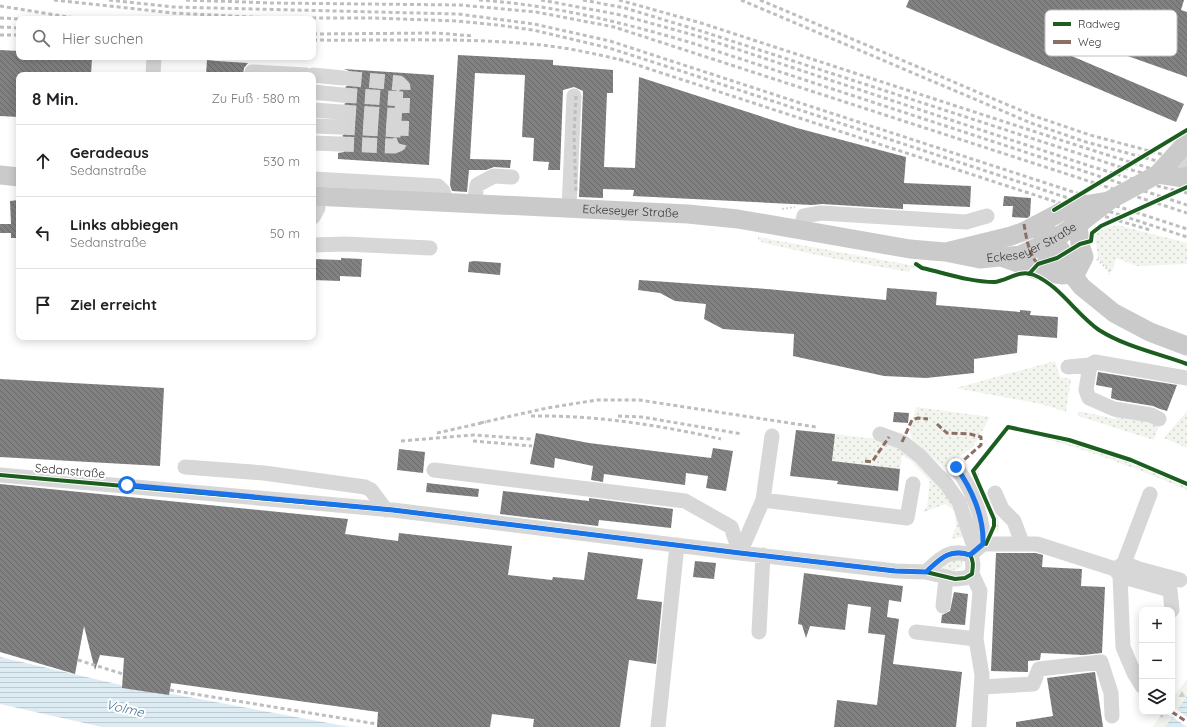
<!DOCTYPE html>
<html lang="de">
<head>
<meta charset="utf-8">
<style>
  :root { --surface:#fff; --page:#f2f2f2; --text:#202124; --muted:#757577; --line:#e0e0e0 }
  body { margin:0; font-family:Quicksand,sans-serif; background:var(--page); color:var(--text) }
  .controls { position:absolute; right:12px; bottom:12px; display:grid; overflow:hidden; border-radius:8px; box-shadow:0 2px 10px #0003 }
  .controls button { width:36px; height:36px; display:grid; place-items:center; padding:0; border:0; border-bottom:1px solid var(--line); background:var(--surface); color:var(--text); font:20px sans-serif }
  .stop { position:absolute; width:12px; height:12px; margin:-9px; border:3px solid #1a73e8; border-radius:50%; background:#fff }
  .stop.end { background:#1a73e8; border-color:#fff; box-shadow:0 1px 4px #0008 }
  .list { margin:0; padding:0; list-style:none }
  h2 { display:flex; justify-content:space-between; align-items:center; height:52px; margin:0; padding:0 16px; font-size:17px }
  h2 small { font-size:13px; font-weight:400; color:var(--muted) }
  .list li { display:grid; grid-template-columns:26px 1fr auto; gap:12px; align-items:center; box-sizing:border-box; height:72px; padding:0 16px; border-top:1px solid var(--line) }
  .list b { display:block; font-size:15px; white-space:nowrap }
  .list p { margin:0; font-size:13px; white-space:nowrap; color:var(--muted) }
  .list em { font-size:13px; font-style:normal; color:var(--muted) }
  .icon { flex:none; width:22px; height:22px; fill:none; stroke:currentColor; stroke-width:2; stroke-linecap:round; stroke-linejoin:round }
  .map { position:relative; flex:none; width:1187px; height:727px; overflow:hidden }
  .search { position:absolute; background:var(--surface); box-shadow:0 2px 10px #0003; left:16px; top:16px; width:300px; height:44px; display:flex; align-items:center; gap:10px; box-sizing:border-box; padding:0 14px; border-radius:8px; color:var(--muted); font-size:15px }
  .panel { position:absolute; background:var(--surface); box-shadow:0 2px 10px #0003; left:16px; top:72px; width:300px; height:268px; border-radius:8px }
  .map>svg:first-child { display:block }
  .green { fill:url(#green-dots) }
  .forest { fill:url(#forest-firs) }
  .water { fill:url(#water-rules) }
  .pier { fill:#fff }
  .building { fill:url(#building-back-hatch) }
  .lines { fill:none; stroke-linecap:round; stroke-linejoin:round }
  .minor-tunnel { stroke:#d6d6d6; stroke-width:15; stroke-dasharray:15 8; stroke-linecap:butt }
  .path { stroke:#d6d6d6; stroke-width:2; stroke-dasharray:2 2; stroke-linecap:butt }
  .minor { stroke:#d7d7d7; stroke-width:15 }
  .major { stroke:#cacaca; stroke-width:19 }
  .rail { stroke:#bebebe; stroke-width:3; stroke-dasharray:4 3; stroke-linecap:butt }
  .minor-bridge { stroke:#d7d7d7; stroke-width:15 }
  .major-bridge { stroke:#cacaca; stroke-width:19 }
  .quiet { stroke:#8d6e63; stroke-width:3; stroke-dasharray:6 3; stroke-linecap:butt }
  .cycleway-casing { stroke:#fff; stroke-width:6 }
  .cycleway { stroke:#1b5e20; stroke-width:4 }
  .route { stroke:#1a73e8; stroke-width:5 }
  .labels { text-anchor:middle; stroke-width:4; stroke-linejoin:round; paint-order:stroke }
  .street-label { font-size:12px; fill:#333; stroke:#fff }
  .water-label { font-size:13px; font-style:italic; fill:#3f7597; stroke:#fff }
  .key { fill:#fff; stroke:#c2c2c2; stroke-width:1 }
  .key-label { font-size:11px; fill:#333 }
</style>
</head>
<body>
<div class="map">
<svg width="1187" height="727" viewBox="0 0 1187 727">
  <defs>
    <pattern id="green-dots" width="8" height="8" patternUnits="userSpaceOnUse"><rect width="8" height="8" fill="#f1f5ed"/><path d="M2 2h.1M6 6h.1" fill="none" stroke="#cfd2cc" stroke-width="1.8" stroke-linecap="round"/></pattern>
    <pattern id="forest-firs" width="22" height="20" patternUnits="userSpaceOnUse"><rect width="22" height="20" fill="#f1f5ed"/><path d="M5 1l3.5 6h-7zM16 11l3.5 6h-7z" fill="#cfd2cc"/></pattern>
    <pattern id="water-rules" width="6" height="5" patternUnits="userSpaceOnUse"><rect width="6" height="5" fill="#ddebf3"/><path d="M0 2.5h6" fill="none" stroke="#becad1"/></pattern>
    <pattern id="building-back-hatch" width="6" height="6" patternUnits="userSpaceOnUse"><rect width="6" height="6" fill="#818181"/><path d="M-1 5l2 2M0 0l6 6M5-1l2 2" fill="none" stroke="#6a6a6a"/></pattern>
  </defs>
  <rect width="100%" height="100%" fill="#fff"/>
  <path class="green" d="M1117,225L1187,243V264L1137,266L1116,258L1112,271H1110L1098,258L1095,236L1099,231Z
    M758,237L915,266V269L910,268L909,272L831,258L764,243L758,240Z
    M1055,361L1060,377L1071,379L1066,412L1041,404L956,388Z
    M916,407L990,417L973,447L944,468L912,439L910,432Z
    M1079,411L1115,419L1117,413L1134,416L1159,425L1154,440L1078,416Z
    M1187,411V448L1164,438Z
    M1010,428L1069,443L1119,458L1187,486V490C1129,465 1071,443 1009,430L980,467L978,478L997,516L999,522L998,533L996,532V519L975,475V473Z
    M835,434L875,439L897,445L945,488L966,536L951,539L956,527L955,511L945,504L922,513L927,507L930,481L910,460L902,455L900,469L832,461Z
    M956,560L962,561L963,565C959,571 950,571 943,569V565Z"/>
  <path class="forest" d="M1187,679V696L1177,710L1172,706V699Z
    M1163,712L1172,717L1165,727H1153Z"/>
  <path class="water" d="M0,657L121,685L123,688L172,694L350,727H102L0,704Z
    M1187,696V727H1165Z"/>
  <path class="pier" d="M1176,709L1187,717V727L1171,716Z"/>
  <path class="building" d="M909,0H1184L1181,10L1187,12V77L1057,31L1053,48L1184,104L1176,122L906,7Z
    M0,50L19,51V57H92L91,75H19V117L0,116Z
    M458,55L553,60V65L613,70V93H607L604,167L635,168L639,77L797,128L906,157L904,183L971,186L970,207L903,204V209L822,204L812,205L633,196L634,190L603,189V198L579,197L583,91L574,87L563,90L560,170H548L549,162L533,161L534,138L522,137L525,75L475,73L470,159L511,160L510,168L494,167L486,170H469L467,192L452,191L450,185Z
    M207,60L216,61L248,63L244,68L243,75H206Z
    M344,69L434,75L429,165L338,159V153L344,152L348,145L347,139L342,136L347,132L349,128L345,120L350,113L349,108L344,104L349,101L351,96L350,91L345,87L350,84L352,78L349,71Z
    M1004,196L1031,198L1030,216L1027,218L1012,217L1013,206H1003Z
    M19,200V238H11V233H0V224H11L10,201Z
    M341,258L362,259L361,277L340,276V281L313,280V259L341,260Z
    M474,261L501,263L500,275L468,272L469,262Z
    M639,280L767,289L886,300L887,288L937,292L936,305L1020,312V310L1031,311L1030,315L1058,317L1057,338L1018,335L1017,353L974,359V373L926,378L884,376L793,356L794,334L723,329L704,319L706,304L675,301L660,293L638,290Z
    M1098,372L1177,385L1167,411L1160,409L1153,406L1117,400L1111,398L1112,388L1096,385Z
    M0,379L164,388L160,466L0,457Z
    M894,412L909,413L908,423L893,422Z
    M796,430L835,434L832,461L900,469L898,491L837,484L838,481L790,476Z
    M536,433L589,443L711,458L713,448L733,451L726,491L706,488L708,476L686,473L685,485L604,474L603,482L591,480L593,466L555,458L554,468L530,464Z
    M399,449L425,452L423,473L397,470Z
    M427,483L479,489L478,497L426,492Z
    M0,484L348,519L345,534L398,541L399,533L512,546L508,575L552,580L553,577L584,580L588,552L643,559L637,599L662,602L656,664L629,660L620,727H533L534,719L492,714L490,727H377L378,712L171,683L169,695L122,688L124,658L100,655L95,670L84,626L75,674L0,652Z
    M503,491L589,501V498L673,509L671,528L599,520L598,526L500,514Z
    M996,553H1036L1043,555L1042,567L1082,569L1081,586L1105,587L1102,653L1083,655L1041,653L1040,660L1028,661V672L991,671Z
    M695,561L716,563L714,579L693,577Z
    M804,573L903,586L901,602L889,600L887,617L899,619L893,664L962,672L956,727H834L837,700L877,705L885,635L868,633L871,607L848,604L845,630L810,626L806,638L802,625L798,624Z
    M954,592L968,594L965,625L941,623L942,615L950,611Z
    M1095,672L1103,727H1016V722L1053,716L1047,678Z"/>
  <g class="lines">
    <path class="minor-tunnel" d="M342,95L403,99
      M341,112L402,116
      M340,127L401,130
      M339,144L394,146L399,144L401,137L403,87L399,83L343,78"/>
    <path class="path" d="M782,209L795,207
      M1097,259L1110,272L1109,274"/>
    <path class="minor" d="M153,75L154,57
      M252,75V72L306,75
      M313,75L343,78
      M313,92L342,95
      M313,110L341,112
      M313,126L340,127
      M313,143L339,144
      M313,179L438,186L443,191L447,203
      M474,204L477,185L494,176L512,177
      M569,208L574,96
      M313,217L318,208V197
      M800,230L804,216L821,213L966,222L987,216
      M313,245L345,244L430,248
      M1090,365L1086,390L1089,398L1114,409L1151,415L1159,419
      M1068,367L1090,365L1095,362L1187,378
      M880,434L902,442L920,456L947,485L959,502L975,550
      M185,467L264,473L365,487L371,490L386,510
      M956,467C972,489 984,517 983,544
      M434,470L685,501L731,527L740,553
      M0,475L393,510L740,553L895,571L926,572L955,579L965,578L972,574C973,566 974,561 970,555C949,548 940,559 926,572
      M995,493L1002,509L1014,521L1022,543
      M763,500L772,436
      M740,553L763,500L907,518L913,484
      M970,555L983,544H1037L1115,569L1120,576L1123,647L1134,673L1142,686
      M1124,563L1150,494
      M1116,569L1124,563L1139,569L1180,580
      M972,574L980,591L976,639L982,675L979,727
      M1120,576L1170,590L1172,610
      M943,606L946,578
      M759,632L763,555
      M916,632L976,639
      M982,687L1033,684L1039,669L1101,662L1111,693L1112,716
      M658,727L677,545"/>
    <g class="major">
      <path d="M0,175L19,177"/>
      <path id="s1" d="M313,196L688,214L738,219L910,249L945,252L980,259L1020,255L1054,239L1084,220"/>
      <path d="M1040,224L1046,254L1048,261L1054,267L1074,277L1082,287L1114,313L1150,332L1187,346"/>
      <path d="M1046,230L1074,268V277"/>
      <path d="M950,251L1011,236L1025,231L1061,212"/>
      <path d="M1004,258L1043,272L1063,275"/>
      <path d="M1074,277L1084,257L1080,244L1078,224"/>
    </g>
    <path class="rail" d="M54,0L173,13L271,18H373L457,21L497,25L533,30L609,48L681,71L1187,237
      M109,0L173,7L458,14L534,24L610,41L1187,229
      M186,0L271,3L460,5L536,12L614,27L1187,213
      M479,0C553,5 621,22 692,43L1187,205
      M541,0L621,15L697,36L1090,166L1149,184L1187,193
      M583,0L625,8L701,31L1117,166L1187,185
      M619,0L701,23L1082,147L1149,168L1187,177
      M741,0L1031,123L1086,142L1187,169
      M760,0L1034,116L1090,135L1187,161
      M0,6L81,19
      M0,18L20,19
      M0,27L19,28
      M313,34L437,33L473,36
      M0,35H19
      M313,40C389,41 466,37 541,45C569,48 597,54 625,61
      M619,59L1050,200L1150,230
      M576,96L574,135L576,193
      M531,416C595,415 659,425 721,439
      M618,416L642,417L742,434
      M480,423L547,408L597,400H639L816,427
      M437,433L486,422
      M401,441L473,435L532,439
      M473,441L532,446
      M78,660L123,674
      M170,690L377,724"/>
    <path class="minor-bridge" d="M1166,170L1187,158"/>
    <path class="major-bridge" d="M1158,174L1183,178L1187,176
      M1061,212L1084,205L1108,201
      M1084,220L1110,200L1158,174L1187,142"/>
    <path class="quiet" d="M1024,224C1026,237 1029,255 1038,264
      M937,424L947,433L970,434L981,437V445L956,467
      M902,442L912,420L918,418L928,419
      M865,461L872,462L889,437
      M1172,712L1187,722"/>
    <defs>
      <path id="cycleway" d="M1054,210L1187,130
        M916,264L922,268C945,273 970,282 994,282C1007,281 1019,269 1034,275C1060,286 1076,314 1099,330C1126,347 1157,353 1187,364
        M1029,274L1038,264L1057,258L1080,244L1091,241L1092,233L1101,226L1187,187
        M0,475L393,510L740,553L895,571L926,572L955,579L965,578L972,574C973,566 974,561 970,555C949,548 940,559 926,572
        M986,544L994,526V519L973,471L1008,427L1069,440L1131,460L1187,484"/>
    </defs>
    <use href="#cycleway" class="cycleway-casing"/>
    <use href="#cycleway" class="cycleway"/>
  </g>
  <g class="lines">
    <path class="route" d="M127,485L393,510L740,553L895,571L926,572C940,559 949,548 970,555L983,544C984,517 972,489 956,467"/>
  </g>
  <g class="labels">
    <g class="street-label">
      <text dy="4" stroke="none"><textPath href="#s1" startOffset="318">Eckeseyer Straße</textPath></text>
      <text dy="4" stroke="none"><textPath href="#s1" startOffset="726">Eckeseyer Straße</textPath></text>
      <text transform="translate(70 471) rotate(5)" y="4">Sedanstraße</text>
    </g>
    <g class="water-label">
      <text transform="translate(125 708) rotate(13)" y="5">Volme</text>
    </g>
  </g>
  <rect x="1045" y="10" width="132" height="46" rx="6" class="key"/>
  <rect x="1053" y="22" width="18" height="4" fill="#1b5e20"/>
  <rect x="1053" y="40" width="18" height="4" fill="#8d6e63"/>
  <g class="key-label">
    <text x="1078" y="28">Radweg</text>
    <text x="1078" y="46">Weg</text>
  </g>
</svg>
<div class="controls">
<button>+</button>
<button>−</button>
<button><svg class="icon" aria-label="layers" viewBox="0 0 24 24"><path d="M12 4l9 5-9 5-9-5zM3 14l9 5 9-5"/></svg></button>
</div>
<div class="stop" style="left:127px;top:485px"></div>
<div class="stop end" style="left:956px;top:467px"></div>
<div class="search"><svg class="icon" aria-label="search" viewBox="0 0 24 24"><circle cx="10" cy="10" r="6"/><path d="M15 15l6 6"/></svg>Hier suchen</div>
<section class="panel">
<h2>8 Min.<small>Zu Fuß · 580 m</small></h2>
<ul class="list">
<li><svg class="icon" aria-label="ahead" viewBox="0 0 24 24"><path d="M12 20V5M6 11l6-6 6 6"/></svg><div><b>Geradeaus</b><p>Sedanstraße</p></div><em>530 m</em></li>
<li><svg class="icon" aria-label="left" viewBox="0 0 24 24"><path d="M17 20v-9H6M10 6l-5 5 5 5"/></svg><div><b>Links abbiegen</b><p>Sedanstraße</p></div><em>50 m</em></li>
<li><svg class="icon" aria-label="arrive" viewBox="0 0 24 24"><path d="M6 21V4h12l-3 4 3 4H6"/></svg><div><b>Ziel erreicht</b></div></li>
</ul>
</section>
</div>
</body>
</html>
